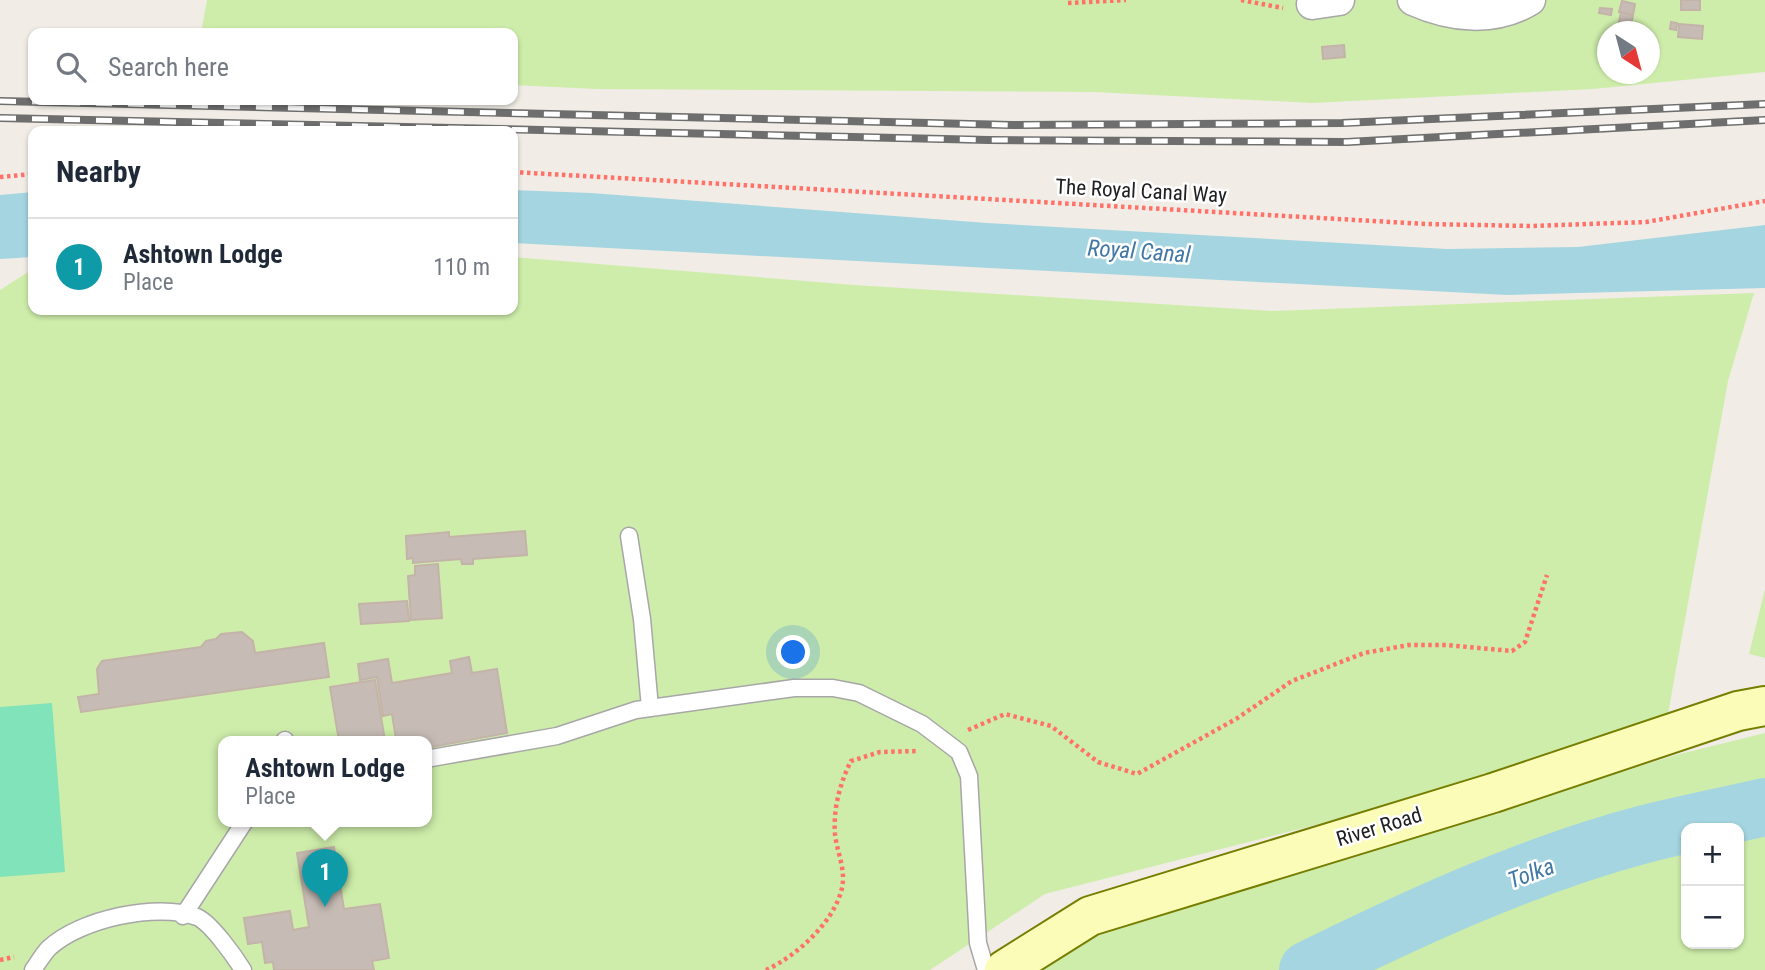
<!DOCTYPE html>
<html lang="en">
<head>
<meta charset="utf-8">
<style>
  :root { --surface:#fff; --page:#f6f6f7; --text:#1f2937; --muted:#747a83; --line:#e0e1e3; --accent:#b45309 }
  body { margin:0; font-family:"Roboto Condensed",sans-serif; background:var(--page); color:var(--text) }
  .controls { position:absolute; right:21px; bottom:21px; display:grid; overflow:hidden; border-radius:14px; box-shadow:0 2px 5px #0004 }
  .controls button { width:63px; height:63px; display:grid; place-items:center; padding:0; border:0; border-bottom:2px solid var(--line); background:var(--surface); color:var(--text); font:35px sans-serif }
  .compass { position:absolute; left:1597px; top:21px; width:63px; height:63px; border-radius:50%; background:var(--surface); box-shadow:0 2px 5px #0004; rotate:144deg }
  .you { position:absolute; left:794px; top:653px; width:24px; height:24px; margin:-18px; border:5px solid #fff; border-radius:50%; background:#1a73e8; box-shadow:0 0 0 10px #1a73e833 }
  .badge { display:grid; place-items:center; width:46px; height:46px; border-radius:50%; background:var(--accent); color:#fff; font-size:23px; font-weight:700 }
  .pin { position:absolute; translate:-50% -58px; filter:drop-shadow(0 2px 4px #0008) }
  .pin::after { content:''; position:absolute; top:37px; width:24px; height:21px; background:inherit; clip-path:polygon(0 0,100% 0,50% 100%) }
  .popup { position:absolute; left:218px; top:736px; width:214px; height:91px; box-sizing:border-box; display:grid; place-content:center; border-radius:14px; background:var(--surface); filter:drop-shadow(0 2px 5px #0005); font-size:23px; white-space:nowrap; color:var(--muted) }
  .popup b { font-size:26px; color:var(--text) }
  .popup::after { content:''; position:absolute; left:50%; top:100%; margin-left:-14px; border:14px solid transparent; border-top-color:var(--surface) }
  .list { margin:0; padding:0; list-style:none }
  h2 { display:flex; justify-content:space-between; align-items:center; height:91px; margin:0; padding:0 28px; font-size:30px }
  h2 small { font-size:23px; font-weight:400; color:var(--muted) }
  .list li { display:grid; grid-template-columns:46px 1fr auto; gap:21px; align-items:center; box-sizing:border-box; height:98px; padding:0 28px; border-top:2px solid var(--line) }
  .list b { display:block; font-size:26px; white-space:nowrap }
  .list p { margin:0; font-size:23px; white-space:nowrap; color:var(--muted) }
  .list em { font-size:23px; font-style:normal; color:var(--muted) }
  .icon { flex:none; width:38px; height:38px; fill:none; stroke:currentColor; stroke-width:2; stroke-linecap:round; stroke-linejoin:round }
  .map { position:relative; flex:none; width:1765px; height:970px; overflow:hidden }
  .search { position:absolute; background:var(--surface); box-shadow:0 2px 5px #0004; left:28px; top:28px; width:490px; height:77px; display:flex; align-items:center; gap:18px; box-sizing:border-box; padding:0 24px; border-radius:14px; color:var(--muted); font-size:26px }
  .panel { position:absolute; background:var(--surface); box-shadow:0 2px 5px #0004; left:28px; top:126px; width:490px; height:189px; border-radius:14px }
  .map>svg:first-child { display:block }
  .grass { fill:#ceedaa; fill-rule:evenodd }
  .pitch { fill:#81e3b9 }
  .water { fill:#a5d5e0 }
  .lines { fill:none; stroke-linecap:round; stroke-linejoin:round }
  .river { stroke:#a5d5e0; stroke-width:58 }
  .building { fill:#c6bcb5; stroke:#c4b3a8; stroke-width:2 }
  .lane-casing { stroke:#a7a7a7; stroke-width:19 }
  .street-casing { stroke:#a7a7a7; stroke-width:33 }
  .secondary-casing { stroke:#767e00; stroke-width:42 }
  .path { stroke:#ff7269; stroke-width:4.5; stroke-dasharray:3.5 3.5; stroke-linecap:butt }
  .lane { stroke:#fff; stroke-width:16 }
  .street { stroke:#fff; stroke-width:30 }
  .secondary { stroke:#fcfcb9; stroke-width:38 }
  .rail-casing { stroke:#6e6e6e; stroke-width:8 }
  .rail { stroke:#fff; stroke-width:5; stroke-dasharray:16; stroke-linecap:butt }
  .labels { text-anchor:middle; stroke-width:5; stroke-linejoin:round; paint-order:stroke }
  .street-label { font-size:21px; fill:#202020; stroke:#fff }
  .water-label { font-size:23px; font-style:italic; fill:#4278a5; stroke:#fff }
</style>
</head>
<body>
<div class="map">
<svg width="1765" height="970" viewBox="0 0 1765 970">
  <rect width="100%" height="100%" fill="#f1ede6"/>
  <path class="grass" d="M207,0H1765V72L1593,89L1313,103L1094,92L596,89L513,85V33H201ZM1608,32H1650V74H1608Z
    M513,257L854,285L1273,311L1754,293L1728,381L1664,736L1045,894L930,970H0V290L33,269V310H513ZM224,741H426V821H224Z
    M1765,589V658L1749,654Z
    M1765,733V970H1041L1097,935L1159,914L1676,755ZM1686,828H1739V944H1686Z"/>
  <path class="pitch" d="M52,703L65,872L0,877V707Z"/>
  <path class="water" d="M513,190L591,193L987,223L1447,249L1578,247L1765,225V288L1507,295L513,243Z
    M33,192V257L0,259V195Z"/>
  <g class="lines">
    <path class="river" d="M1308,970C1416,917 1528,865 1645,834C1685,824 1725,816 1765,807"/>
  </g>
  <path class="building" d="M1681,0H1700V10H1681Z
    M1622,1L1635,4L1633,15L1619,12Z
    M1600,8L1612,9L1611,15L1599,13Z
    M1621,12L1633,15L1631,25L1619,22Z
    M1671,22L1677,23L1676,30L1670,29Z
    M1679,24L1703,26L1702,39L1678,37Z
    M1344,45L1345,57L1323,59L1322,47Z
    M525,531L527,555L473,559V564H462L461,559L413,563V558L407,559L406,536L449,532V537Z
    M438,564L442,618L411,620L408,576L415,575V566Z
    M407,601L409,621L361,624L359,604Z
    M242,632L253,641L255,653L324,643L329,677L81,712L78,697L99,694L97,669L102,661L201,647L206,641L216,639L221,634Z
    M469,657L472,673L497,669L507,733L426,748V741L396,739L392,714L383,716L377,677L360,680L358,664L388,659L392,683L452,673L450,661Z
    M375,680L385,741H339L330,687Z
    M334,847L344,909L380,904L389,958L372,961L374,970H274L273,962L265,963L262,942L248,944L244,918L290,911L293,930L309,927L297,853Z"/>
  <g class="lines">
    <defs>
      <path id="lane" d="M629,536L642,619L650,708
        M284,741L285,740
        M426,759L557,736L636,710L794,688H833L859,693L922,724L959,752L969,776L978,943L986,970
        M183,916L245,821
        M33,970C38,963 43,954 49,948C80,919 157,902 197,917C211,923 235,957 243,970"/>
      <path id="street" d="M1413,0C1451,17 1494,22 1530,0
        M1312,4L1339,0"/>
      <path id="secondary" d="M1004,970L1090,916L1493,793L1738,711L1765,706"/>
    </defs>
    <use href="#lane" class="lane-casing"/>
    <use href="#street" class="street-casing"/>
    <use href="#secondary" class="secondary-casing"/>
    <path class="path" d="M1241,0L1283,8
      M1068,3L1126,0
      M513,172L1426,224L1531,226L1646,222L1765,201
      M0,177L33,174
      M968,730L1005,714L1051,726L1098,762L1137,774L1236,719L1292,681L1364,653L1409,645H1446L1512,651L1525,642L1547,575
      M0,960L14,957
      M766,970C796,956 834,923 842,888C846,869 837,853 835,834C833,809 840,783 851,761L880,752L918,751"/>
    <use href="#lane" class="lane"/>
    <use href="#street" class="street"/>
    <use href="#secondary" class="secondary"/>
    <defs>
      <path id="rail" d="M0,101L1012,125L1342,123L1765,104
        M0,118L989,140L1347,142L1765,120"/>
    </defs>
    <use href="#rail" class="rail-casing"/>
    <use href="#rail" class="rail"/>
  </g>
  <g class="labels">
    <g class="street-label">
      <text transform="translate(1141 191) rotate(3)" y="7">The Royal Canal Way</text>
      <text transform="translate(1379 827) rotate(-17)" y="7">River Road</text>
    </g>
    <g class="water-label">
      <text transform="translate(1139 251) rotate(4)" y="8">Royal Canal</text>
      <text transform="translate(1531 873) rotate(-20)" y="8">Tolka</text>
    </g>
  </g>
</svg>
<div class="controls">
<button>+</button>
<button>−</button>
</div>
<svg class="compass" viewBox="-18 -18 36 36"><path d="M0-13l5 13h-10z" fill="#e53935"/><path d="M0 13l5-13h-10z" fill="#747a83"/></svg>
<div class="you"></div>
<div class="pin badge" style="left:325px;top:907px;background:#0f9aa8">1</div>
<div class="popup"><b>Ashtown Lodge</b>Place</div>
<div class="search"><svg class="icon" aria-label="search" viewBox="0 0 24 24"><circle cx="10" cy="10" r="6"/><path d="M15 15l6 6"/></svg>Search here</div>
<section class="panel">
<h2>Nearby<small></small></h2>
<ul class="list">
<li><span class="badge" style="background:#0f9aa8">1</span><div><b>Ashtown Lodge</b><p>Place</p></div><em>110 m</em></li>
</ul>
</section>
</div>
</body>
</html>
